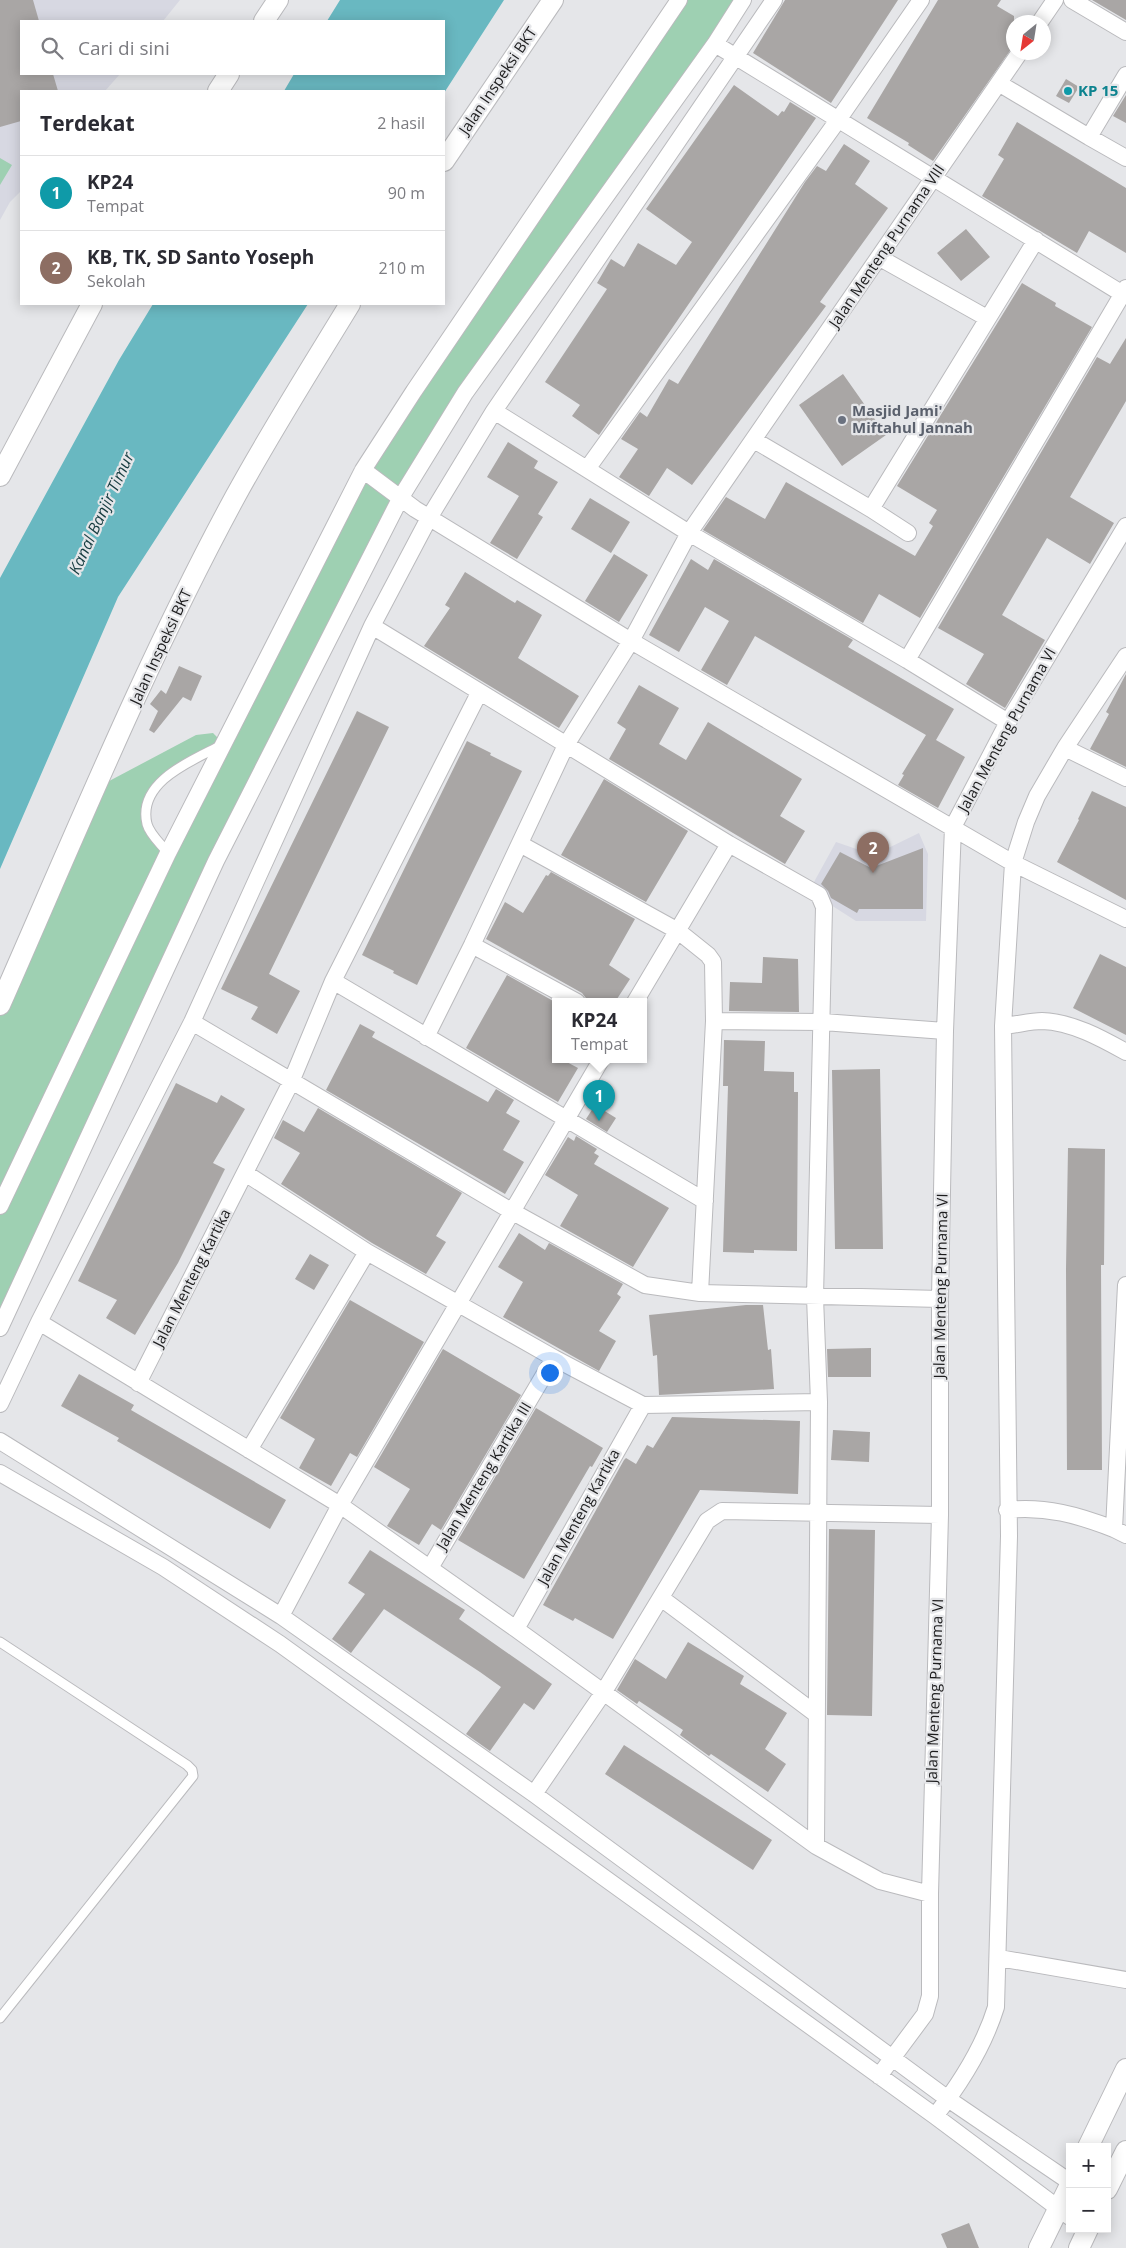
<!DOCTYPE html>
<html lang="id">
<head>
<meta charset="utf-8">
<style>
  :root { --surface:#fff; --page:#f7f7f7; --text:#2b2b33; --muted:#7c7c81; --line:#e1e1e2; --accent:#7c3aed }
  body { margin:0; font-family:"Open Sans",sans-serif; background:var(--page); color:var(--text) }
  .controls { position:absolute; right:15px; bottom:15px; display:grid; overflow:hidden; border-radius:0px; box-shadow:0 2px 12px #0003 }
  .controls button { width:45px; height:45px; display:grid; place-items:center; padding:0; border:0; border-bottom:1px solid var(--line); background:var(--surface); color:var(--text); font:25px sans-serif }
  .compass { position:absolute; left:1006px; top:15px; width:45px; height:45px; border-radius:50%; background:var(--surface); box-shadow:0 2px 12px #0003; rotate:210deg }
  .you { position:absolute; left:549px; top:1372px; width:18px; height:18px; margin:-12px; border:4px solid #fff; border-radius:50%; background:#1a73e8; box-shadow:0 0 0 8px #1a73e833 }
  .badge { display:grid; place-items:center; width:32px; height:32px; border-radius:50%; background:var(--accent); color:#fff; font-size:16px; font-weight:700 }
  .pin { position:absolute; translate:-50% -41px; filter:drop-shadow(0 1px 2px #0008) }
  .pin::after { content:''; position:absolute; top:26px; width:18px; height:15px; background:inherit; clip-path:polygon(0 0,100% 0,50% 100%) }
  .popup { position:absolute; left:552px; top:998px; width:95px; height:65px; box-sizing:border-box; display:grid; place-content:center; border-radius:0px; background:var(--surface); filter:drop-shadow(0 1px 4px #0005); font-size:16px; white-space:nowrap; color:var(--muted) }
  .popup b { font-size:19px; color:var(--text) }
  .popup::after { content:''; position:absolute; left:50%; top:100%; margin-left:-10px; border:10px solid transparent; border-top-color:var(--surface) }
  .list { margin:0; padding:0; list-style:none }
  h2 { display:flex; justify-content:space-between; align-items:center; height:65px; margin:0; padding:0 20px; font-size:21px }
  h2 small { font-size:16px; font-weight:400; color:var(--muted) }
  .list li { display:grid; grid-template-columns:32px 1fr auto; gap:15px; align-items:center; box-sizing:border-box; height:75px; padding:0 20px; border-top:1px solid var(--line) }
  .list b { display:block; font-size:19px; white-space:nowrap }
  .list p { margin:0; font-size:16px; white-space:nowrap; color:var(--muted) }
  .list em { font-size:16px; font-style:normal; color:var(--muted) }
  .icon { flex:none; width:28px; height:28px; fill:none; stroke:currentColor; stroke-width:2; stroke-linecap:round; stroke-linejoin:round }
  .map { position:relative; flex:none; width:1126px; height:2248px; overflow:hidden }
  .search { position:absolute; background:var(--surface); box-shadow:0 2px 12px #0003; left:20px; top:20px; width:425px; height:55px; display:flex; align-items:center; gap:12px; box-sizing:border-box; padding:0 18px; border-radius:0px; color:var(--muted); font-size:19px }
  .panel { position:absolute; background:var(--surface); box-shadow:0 2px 12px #0003; left:20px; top:90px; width:425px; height:215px; border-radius:0px }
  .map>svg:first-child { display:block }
  .built { fill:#d7d8e2 }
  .green { fill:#9ed0b2 }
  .water { fill:#69b8c1 }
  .building { fill:#a9a6a5 }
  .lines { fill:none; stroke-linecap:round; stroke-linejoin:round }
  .service-casing { stroke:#bababd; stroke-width:11 }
  .minor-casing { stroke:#bababd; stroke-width:18 }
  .tertiary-casing { stroke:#bababd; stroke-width:22 }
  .service { stroke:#fff; stroke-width:9 }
  .minor { stroke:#fff; stroke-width:16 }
  .tertiary { stroke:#fff; stroke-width:20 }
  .culture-dot { fill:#0f9aa8; stroke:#e5e6e9; stroke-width:2 }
  .worship-dot { fill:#6b7280; stroke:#e5e6e9; stroke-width:2 }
  .labels { text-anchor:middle; stroke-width:4.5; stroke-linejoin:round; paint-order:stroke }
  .street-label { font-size:15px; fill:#1d1d1e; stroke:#e5e6e9 }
  .culture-label { font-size:15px; font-weight:bold; fill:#0d838f; stroke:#e5e6e9; text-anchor:start }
  .worship-label { font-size:15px; font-weight:bold; fill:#5b616d; stroke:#e5e6e9; text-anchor:start }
  .water-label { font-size:16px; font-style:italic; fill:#163c40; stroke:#e5e6e9 }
</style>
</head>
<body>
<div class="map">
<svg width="1126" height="2248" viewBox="0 0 1126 2248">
  <rect width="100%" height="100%" fill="#e5e6e9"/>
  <path class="built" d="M0,0H180L163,21H21V74H120L105,91H21V191L10,202L0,220Z
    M919,833L928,854L926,921H856L809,891L836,842L874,855Z"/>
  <path class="green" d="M679,0H743L715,44L465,393L394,501L216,861L0,1328V1006L96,788L196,735L213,733L224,744C194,759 136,782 148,824C150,835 161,845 168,853L68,1062L265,664L414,391Z
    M0,158L12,165L0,185Z"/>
  <path class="water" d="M340,0H504L444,93V91H284L294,74H444V21H327Z
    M153,304H308L118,597L0,869V578L119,360Z"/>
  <path class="building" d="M0,0H33L39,21H21V74H53L58,91H21V121L0,127Z
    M785,0H898L831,103L753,53Z
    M938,0H1001L997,6L1014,16V45L933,161L908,145L909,143L867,118Z
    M1092,0H1126V20Z
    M1066,79L1079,87L1069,103L1056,96Z
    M734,85L778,116L782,111L784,112L790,102L816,118L599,435L572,416L580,405L545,382L607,289L597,283L611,259L624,267L638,243L676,265L692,242L646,209Z
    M1126,95V123L1113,116Z
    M1017,122L1126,188V253L1089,231L1077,253L982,196L1004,159L998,155Z
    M844,144L870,161L855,184L888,208L820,302L826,306L692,485L667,468L649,496L619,477L638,449L621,439L640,412L647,417L669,379L678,384L805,182L817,166L826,171Z
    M966,229L990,257L961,281L937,253Z
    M1022,283L1056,303L1055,306L1092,327L920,618L879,594L863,623L703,530L726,497L765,519L786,482L915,556L933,526L929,523L937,510L897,486Z
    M1126,338V401L1070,497L1114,523L1090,564L1047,538L1002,615L1045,640L1005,708L966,684L984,654L938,628L1097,357L1110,364Z
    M843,374L886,435L842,466L799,405Z
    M508,442L538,461L534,468L558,482L538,514L543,517L517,559L490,543L519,496L487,477Z
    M590,498L630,522L611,553L571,529Z
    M614,554L648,575L619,622L585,601Z
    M691,559L708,570L714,559L853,640L848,647L954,709L936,740L965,757L938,808L898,785L904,775L902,774L926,735L755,636L727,685L701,670L729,621L705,607L679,652L649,635Z
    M465,572L515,603L517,600L542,615L518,658L579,696L559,728L424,646L450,608L445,605Z
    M179,666L202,676L191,701L183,697L154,733L149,730L158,711L150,704L161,690L166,694Z
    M1126,674V767L1090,749L1109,714L1106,712Z
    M639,685L679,708L659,744L686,760L708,722L802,779L780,816L805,831L785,864L609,759L626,729L617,723Z
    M357,711L389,727L269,974L300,991L277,1034L251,1019L258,1007L221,989Z
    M467,741L491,753L490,755L522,771L417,985L393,973L394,971L362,955Z
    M604,779L688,831L646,902L561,855Z
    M1092,791L1126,807V900L1057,862L1079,820L1078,819Z
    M923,848V909H859L857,913L831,898L828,891L821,884L840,852L871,868Z
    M551,872L635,919L609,965L630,979L615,1002H589L582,993L486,939L505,902L523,913L546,875L548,876Z
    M1100,954L1126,967V1035L1073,1008Z
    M763,957L798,959L799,1012L729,1011L730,982L762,983Z
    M507,975L555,1002V1060H563L578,1068L558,1102L466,1048Z
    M360,1024L375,1032L372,1037L488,1102L496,1089L514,1100L506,1113L520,1121L503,1150L524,1162L505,1194L326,1090Z
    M724,1040L765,1041L764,1071L794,1072V1092H798L797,1251L754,1250V1253L723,1252L728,1086H723Z
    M880,1069L883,1249H835L832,1070Z
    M176,1083L217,1103L221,1095L245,1109L213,1163L225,1169L178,1263L135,1335L106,1318L117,1300L78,1281Z
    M595,1105L616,1118L607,1132L586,1119Z
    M318,1108L462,1193L436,1236L446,1242L426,1274L372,1243L281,1184L300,1153L274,1138L283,1120L304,1132Z
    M576,1136L597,1149L594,1153L599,1156L594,1164L669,1208L633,1267L560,1226L578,1195L545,1175L568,1137L574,1141Z
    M1068,1148L1105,1149L1104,1265H1101L1102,1470H1067L1066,1269Z
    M519,1233L545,1250L549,1243L623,1284L617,1294L621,1297L599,1331L616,1341L599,1371L503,1317L523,1282L498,1267Z
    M310,1254L329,1265L314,1290L295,1279Z
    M350,1300L424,1342L357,1457L350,1453L331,1486L299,1468L315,1439L280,1418Z
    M746,1305H763L768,1350L771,1349L774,1389L659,1395L657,1355L653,1356L649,1315Z
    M871,1348V1377H828L827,1349Z
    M443,1349L521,1395L441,1530L432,1524L419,1545L387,1526L410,1489L374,1467Z
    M79,1374L134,1405L131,1410L286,1500L270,1529L117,1441L119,1438L61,1406Z
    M536,1408L603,1448L592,1467L590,1466L524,1579L458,1540Z
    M672,1417L800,1421L798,1494L700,1490L613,1639L575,1618L573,1621L543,1605L624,1460L626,1458L636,1464L647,1445L653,1448Z
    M833,1430L870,1432L869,1462L831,1460Z
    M829,1529L875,1530L872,1716L827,1715Z
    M370,1550L465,1610L459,1619L552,1684L534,1710L524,1703L490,1751L466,1734L501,1687L480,1672L384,1609L351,1653L332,1639L365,1594L348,1583Z
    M688,1642L744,1676L740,1684L787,1713L765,1749L786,1764L768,1792L711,1754L709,1756L680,1735L683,1730L639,1701L637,1704L617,1690L635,1659L666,1679Z
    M624,1745L772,1840L753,1870L605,1774Z
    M969,2223L979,2248H947L941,2234Z"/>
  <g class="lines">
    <defs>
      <path id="service" d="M168,853C161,844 150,835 147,824C137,782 191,761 220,746
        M0,1642L187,1765L192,1770L193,1776L0,2018"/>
      <path id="minor" d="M774,0L494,411L429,518L372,626L192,1022L39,1322L340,1505L516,1629L816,1846L880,1881L930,1894
        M1072,0L1126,32
        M1040,22L1055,0
        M715,44L1126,296
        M1000,84L1089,137L1126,75
        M1089,137L1126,158
        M880,258L987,318
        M494,411L689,533L907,660L1008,722
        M754,440L871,509L1036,240
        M587,469L838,120L921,0
        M363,470L415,509L631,641L1013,863L1126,919
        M871,509L908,533
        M372,626L729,844L819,895L824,907L815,1297L819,1402L816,1846
        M907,660L1126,288
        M1065,748L1126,778
        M520,844L678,931L708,955L713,962L714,1021L700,1293
        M472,945L577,1002
        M333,981L705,1201
        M635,1002L729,844
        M714,1021L823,1022L945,1031
        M192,1022L513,1212L645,1285L700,1293L940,1299
        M1003,1026C1016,1025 1030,1021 1042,1021C1072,1022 1101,1038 1126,1052
        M426,1037L472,945L566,745L631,641L689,533L1020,52
        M245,1173L367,1252L554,1358L643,1405L819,1402
        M0,1206L168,853L363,470L414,391L679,0
        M1126,1285L1114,1529L1126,1535
        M0,1328L216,861L401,497L465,393L715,44L743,0
        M138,1383L291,1082L333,981L479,693
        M0,1404L39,1322
        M0,1441L281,1616L534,1794L948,2099L1070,2182
        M249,1450L367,1252
        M0,1473L163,1567L280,1644L935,2116L1070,2217
        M1007,1510C1046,1506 1078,1515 1114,1529
        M430,1568L554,1358
        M661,1598L816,1714
        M281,1616L340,1505L601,1060
        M516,1629L643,1405
        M534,1794L603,1693L707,1521L722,1511L940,1515
        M999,1958L1126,1980
        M879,2076L925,2014L930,1996V1894L940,1515V1299L945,1031L953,827L1008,722L1126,526
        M935,2116C960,2084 984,2046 996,2007L1009,1536L1003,1026L1013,863L1026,822L1037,796L1065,748L1126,656"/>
      <path id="tertiary" d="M264,21L278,0
        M218,91L229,74
        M444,161L553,0
        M0,476L92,304
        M0,1005C75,835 146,661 235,497C271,431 311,368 350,304
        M1088,2147L1126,2069
        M1107,2189L1126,2151
        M1039,2248L1070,2185
        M1079,2248L1088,2229"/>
    </defs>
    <use href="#service" class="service-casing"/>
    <use href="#minor" class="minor-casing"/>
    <use href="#tertiary" class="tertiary-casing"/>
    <use href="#service" class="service"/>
    <use href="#minor" class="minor"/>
    <use href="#tertiary" class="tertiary"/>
  </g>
  <circle class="culture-dot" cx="1068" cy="91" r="5"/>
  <circle class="worship-dot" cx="842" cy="420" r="5"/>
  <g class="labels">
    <g class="street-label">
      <text transform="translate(498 81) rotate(-56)" y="5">Jalan Inspeksi BKT</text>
      <text transform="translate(887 246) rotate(-56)" y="5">Jalan Menteng Purnama VIII</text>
      <text transform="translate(161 647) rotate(-65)" y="5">Jalan Inspeksi BKT</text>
      <text transform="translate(1007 730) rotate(-61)" y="5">Jalan Menteng Purnama VI</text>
      <text transform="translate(192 1278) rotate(-63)" y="5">Jalan Menteng Kartika</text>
      <text transform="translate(941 1286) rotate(-89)" y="5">Jalan Menteng Purnama VI</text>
      <text transform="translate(484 1476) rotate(-59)" y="5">Jalan Menteng Kartika III</text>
      <text transform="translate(579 1517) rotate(-61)" y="5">Jalan Menteng Kartika</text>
      <text transform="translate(935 1691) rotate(-88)" y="5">Jalan Menteng Purnama VI</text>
    </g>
    <g class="culture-label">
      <text x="1078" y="96">KP 15</text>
    </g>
    <g class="worship-label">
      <text x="852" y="416">Masjid Jami'<tspan x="852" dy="17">Miftahul Jannah</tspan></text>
    </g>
    <g class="water-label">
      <text transform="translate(101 513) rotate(-65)" y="6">Kanal Banjir Timur</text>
    </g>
  </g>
</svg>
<div class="controls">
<button>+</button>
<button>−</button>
</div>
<svg class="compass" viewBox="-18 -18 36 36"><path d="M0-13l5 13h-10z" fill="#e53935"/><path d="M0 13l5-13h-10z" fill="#7c7c81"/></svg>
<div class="you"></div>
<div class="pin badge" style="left:599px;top:1121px;background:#0f9aa8">1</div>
<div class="popup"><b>KP24</b>Tempat</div>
<div class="pin badge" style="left:873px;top:873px;background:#8d6e63">2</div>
<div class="search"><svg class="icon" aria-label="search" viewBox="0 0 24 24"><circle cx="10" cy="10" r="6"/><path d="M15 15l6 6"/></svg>Cari di sini</div>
<section class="panel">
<h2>Terdekat<small>2 hasil</small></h2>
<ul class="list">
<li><span class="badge" style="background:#0f9aa8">1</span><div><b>KP24</b><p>Tempat</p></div><em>90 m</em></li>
<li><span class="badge" style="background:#8d6e63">2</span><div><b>KB, TK, SD Santo Yoseph</b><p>Sekolah</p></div><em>210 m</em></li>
</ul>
</section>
</div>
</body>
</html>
